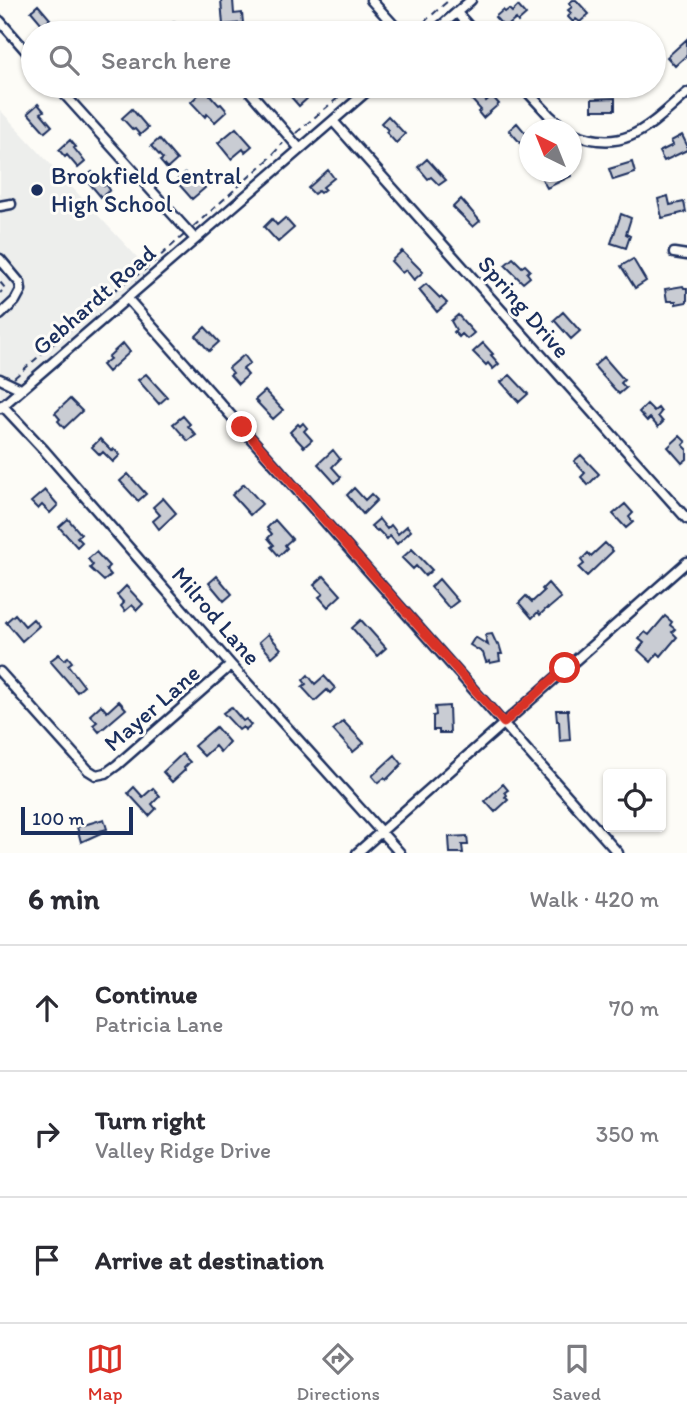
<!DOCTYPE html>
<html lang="en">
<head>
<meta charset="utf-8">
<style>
  :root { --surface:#fff; --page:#f7f7f7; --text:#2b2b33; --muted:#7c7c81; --line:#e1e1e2; --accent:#d93025 }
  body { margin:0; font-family:Itim,sans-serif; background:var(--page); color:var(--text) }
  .controls { position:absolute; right:21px; bottom:21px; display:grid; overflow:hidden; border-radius:7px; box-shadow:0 2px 5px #0004 }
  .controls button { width:63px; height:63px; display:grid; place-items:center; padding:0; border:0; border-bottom:2px solid var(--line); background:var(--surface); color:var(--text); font:35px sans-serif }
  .compass { position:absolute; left:519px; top:119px; width:63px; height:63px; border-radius:50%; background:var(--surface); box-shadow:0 2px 5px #0004; rotate:317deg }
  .scale { position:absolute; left:21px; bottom:18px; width:112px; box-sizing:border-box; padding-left:7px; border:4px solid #1b2f5e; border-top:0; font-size:19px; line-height:24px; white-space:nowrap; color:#1b2f5e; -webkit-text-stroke:5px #fdfcf7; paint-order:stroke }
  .stop { position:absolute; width:21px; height:21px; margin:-16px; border:5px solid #d93025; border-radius:50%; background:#fff }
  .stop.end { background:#d93025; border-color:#fff; box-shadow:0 2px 7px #0008 }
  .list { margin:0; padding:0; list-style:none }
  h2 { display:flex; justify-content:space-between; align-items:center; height:91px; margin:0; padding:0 28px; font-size:30px }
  h2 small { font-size:23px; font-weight:400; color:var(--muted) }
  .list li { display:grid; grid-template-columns:46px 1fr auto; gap:21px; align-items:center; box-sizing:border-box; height:126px; padding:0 28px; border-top:2px solid var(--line) }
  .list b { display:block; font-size:26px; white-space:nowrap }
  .list p { margin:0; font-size:23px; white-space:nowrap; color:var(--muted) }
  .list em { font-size:23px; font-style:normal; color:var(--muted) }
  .icon { flex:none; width:38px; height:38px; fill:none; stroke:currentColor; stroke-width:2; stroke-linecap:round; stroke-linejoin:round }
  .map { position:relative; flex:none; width:687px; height:853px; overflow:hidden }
  .search { position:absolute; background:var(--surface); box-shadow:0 2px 5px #0004; left:21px; right:21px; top:21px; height:77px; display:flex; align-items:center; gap:18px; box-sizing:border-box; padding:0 24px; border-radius:38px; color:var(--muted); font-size:26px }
  .sheet { height:469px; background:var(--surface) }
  nav { display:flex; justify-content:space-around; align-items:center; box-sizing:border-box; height:98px; border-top:2px solid var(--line); background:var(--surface); font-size:19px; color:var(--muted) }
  nav a { display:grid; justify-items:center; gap:4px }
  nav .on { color:var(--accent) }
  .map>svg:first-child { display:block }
  .built { fill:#edeeec }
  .building { fill:#c9ccd3; stroke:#1b2f5e; stroke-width:2 }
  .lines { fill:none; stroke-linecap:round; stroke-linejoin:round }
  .minor-casing { stroke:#1b2f5e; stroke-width:13 }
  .path { stroke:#1b2f5e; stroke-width:2; stroke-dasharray:7 5; stroke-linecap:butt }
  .minor { stroke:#fdfcf7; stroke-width:8 }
  .route { stroke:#d93025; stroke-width:9 }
  .poi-dot { fill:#1b2f5e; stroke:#fdfcf7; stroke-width:2.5 }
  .labels { text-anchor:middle; stroke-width:6; stroke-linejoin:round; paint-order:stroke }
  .poi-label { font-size:24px; fill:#1b2f5e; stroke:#fdfcf7; text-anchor:start }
  .street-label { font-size:24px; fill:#1b2f5e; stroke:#fdfcf7 }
</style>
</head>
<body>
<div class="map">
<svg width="687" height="853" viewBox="0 0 687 853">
  <rect width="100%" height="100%" fill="#fdfcf7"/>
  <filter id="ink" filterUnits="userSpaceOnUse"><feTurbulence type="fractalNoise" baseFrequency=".0143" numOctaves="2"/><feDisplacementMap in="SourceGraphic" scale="14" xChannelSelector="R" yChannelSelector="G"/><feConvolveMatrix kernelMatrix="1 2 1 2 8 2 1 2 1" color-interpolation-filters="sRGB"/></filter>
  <g filter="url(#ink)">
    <path class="built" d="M0,110L149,270L0,399Z"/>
    <path class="building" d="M221,0H233L234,14L242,13L243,23L223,25Z
      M573,0H576L589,14L580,22L576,19L573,22L568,17L571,13L568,10L572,7L569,3Z
      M38,5L50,19L47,22L53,28L46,33L39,26L42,24L31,11Z
      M518,6L526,15L518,22L516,19L505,28L495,17L503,10L505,12L509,9L512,12Z
      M687,39V55L675,66L667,57Z
      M287,86H303L307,90L305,93L309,97L299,106L284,89Z
      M206,87L212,93L210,95L219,105L221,104L227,111L215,122L207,114L205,117L191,102Z
      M479,93L486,101L492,96L499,104L483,118L478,112L481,110L472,100Z
      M615,98V110H592V99Z
      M38,104L44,111L41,113L52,126L45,132L28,113Z
      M132,109L148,128L140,135L135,129L133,130L122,118Z
      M388,116L405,134L396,143L386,132L388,130L381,123Z
      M517,123L529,137V153L509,130Z
      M236,128L252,146L245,152L243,149L231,159L218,143Z
      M682,135L687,145V150L664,161L659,152L673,145L671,141Z
      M159,139L177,160L167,169L160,161L163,159L151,146Z
      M70,140L76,147L74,148L85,162L78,168L67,155L65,157L59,150Z
      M427,159L446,180L439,185L431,177L428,179L418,167Z
      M632,162L635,173L613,180L609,169Z
      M328,170L334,178L323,187L325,189L320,193L318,191L314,194L308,188Z
      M92,172L104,186L106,184L110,190L101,197L85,178Z
      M556,172H569L571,176L547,188L542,179Z
      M185,173L193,182L197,179L205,188L192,199L176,181Z
      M668,196L670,205L684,202L686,212L662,218L658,199Z
      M461,199L480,221L473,227L453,207Z
      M621,214L631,218L626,234L630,236L626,248L611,243Z
      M285,218L294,228L278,242L264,227L272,219L277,225Z
      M402,251L423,272L414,280L406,270L402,273L391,261Z
      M513,258L522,267L525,265L530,270L527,273L530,277L523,283L505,265Z
      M633,259L646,281L635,288L621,266Z
      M426,284L440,298L441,297L447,303L437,312L419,290Z
      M683,286L684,288H687V302L676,304V301H667L665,289Z
      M563,312L580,331L571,339L554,320Z
      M458,315L474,333L467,339L462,334L459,337L454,332L456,330L451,321Z
      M205,327L219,342L209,351L196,336Z
      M123,343L130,352L108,372L102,365L110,359L108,357Z
      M483,343L493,354L491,355L499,364L493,369L488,363L486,365L473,352Z
      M244,355L250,363L243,369L248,375L238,384L230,375L233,373L229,368Z
      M604,357L624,380L621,383L626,388L619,394L594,366Z
      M146,374L167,397L159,404L138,380Z
      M510,375L528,394L519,402L501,382Z
      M265,391L283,410L273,419L255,400Z
      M70,399L82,411L64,428L58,421L60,419L55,413Z
      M647,404L654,411L658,408L661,412L658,416L663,422L658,427L650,418L647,421L639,412Z
      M183,416L190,424L188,426L196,435L188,441L173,424Z
      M303,423L307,428L304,431L312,440L304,447L290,432L298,424L300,426Z
      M680,436L686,442L683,445L687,449V459L682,463L668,447Z
      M100,439L112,451L114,449L120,455L113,462L103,452L100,455L92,447Z
      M333,450L340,459L332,467L341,477L335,483L318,464Z
      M581,455L599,474L588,485L581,477L585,473L574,461Z
      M128,474L146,494L138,501L120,481Z
      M244,484L262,504L250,515L232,495Z
      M354,488L365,500L371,494L377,500L363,514L347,495Z
      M45,490L58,505L50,513L42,505L38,509L31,502Z
      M163,498L176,513L159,529L153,521L160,515L153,507Z
      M625,504L633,513L629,517L633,522L626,528L613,514Z
      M68,519L81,534L77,537L82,542L77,547L59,527Z
      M379,519L387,529L391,525L398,534L407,526L411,531L397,544L390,536L387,539L378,530L377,531L371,526Z
      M275,520L292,539L285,545L287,548L279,556L271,547L274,545L268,538L272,534L267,528Z
      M605,543L613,551L587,576L579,568L584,564L581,560L588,553L591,556Z
      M412,549L432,570L425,576L416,566L413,569L402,558Z
      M96,552L109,566L106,569L111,575L104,581L90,568L93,565L88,559Z
      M217,576L232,594L224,601L209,583Z
      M324,576L341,595L328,607L319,597L323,594L314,585Z
      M439,579L458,601L449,608L431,587Z
      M548,583L561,598L548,609L547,608L540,615L538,612L532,618L519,603L526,596L532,602L544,591L542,589Z
      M126,586L143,604L137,610L132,605L125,611L121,606L124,603L117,595Z
      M15,614L25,626L33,619L39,626L22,641L6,622Z
      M665,616L672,622L670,625L675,629L672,632L677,637L661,656L658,653L651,662L638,650L644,643L639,639L645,632L649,635Z
      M361,620L386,648L377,656L352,628Z
      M268,634L281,649L272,657L259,642Z
      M492,634L497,645L499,644L502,654H499L500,661L490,663V661L486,662L483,653L470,645L475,637L488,645L485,635Z
      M59,654L64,660L68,657L72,662L68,665L84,686L77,692L50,661Z
      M308,675L315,684L324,676L335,688L330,693L327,690L315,701L302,687L306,684L303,680Z
      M119,701L126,709L99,732L93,725L97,722L90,715L101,705L107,712Z
      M449,706L450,733H439V730H433V716L436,715L435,707Z
      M231,707L243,721L246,719L251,725L245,730L243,727L239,730L223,713Z
      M556,710H568L570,740L560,741L559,721H557Z
      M343,721L364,743L353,752L333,730Z
      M216,727L229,742L220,752L215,746L204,756L194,746Z
      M182,754L190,762L184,768L185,770L172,782L163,772Z
      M395,755L402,764L386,780L384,778L378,783L372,776Z
      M503,784L508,790L505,792L507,795L505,797L508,800L495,812L485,801Z
      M134,787L143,797L153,788L160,796L152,804L156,809L149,816L128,793Z
      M104,819L107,829L100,831L101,833L81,842L77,827Z
      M467,836L468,845H462L463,853H450L449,837Z"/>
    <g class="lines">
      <defs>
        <path id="minor" d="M371,0L401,33
          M457,13L475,33
          M0,21L33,59
          M174,28L188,33
          M433,33L471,0
          M57,86L195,239
          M245,86L300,149
          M522,86L549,115L566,130
          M333,121L687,519
          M572,133C625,155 649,126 687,93
          M0,206L11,204
          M674,253L687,255
          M0,259L20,283L21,290L15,301L0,315
          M127,298L618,853
          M0,379L21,389
          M2,405L44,450L231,665L400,853
          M0,408L373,86
          M0,672L88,770L96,775L106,773L117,765L231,665
          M357,853L687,562"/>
      </defs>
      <use href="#minor" class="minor-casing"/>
      <path class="path" d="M418,33L423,23L449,0
        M296,133L352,86
        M193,227L268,160L283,143
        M0,282L5,288L0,293
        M14,378L122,284L142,272L184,235"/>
      <use href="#minor" class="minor"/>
    </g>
  </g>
  <g class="lines" filter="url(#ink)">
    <path class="route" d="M242,427L504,723L565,668"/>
  </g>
  <circle class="poi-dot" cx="37" cy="190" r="7"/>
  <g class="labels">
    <g class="poi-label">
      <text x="51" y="184">Brookfield Central<tspan x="51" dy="28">High School</tspan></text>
    </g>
    <g class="street-label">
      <text transform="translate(94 300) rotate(-41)" y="8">Gebhardt Road</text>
      <text transform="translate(524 307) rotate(49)" y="8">Spring Drive</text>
      <text transform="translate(216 616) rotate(49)" y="8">Milrod Lane</text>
      <text transform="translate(152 708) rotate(-41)" y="8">Mayer Lane</text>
    </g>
  </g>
</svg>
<div class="controls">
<button><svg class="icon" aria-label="locate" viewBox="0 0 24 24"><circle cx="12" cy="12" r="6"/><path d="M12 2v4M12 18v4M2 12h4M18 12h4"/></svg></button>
</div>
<svg class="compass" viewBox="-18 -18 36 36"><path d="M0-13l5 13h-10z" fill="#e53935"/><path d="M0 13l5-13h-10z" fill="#7c7c81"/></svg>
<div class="scale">100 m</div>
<div class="stop" style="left:565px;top:668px"></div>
<div class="stop end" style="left:242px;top:427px"></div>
<div class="search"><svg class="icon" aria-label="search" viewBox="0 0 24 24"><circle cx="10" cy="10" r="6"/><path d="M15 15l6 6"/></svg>Search here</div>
</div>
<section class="sheet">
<h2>6 min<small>Walk · 420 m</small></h2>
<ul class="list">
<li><svg class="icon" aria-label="ahead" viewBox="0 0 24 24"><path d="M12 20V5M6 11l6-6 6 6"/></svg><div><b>Continue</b><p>Patricia Lane</p></div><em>70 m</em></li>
<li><svg class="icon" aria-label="right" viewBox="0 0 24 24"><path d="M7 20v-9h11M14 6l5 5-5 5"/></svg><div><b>Turn right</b><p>Valley Ridge Drive</p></div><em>350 m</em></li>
<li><svg class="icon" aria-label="arrive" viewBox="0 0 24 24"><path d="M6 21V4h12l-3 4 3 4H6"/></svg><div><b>Arrive at destination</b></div></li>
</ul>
</section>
<nav>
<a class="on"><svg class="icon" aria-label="map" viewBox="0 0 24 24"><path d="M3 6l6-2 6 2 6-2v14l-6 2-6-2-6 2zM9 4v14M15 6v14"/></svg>Map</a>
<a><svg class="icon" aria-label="directions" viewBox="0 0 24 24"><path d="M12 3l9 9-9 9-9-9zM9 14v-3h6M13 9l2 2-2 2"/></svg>Directions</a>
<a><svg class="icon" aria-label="saved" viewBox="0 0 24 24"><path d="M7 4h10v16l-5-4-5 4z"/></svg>Saved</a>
</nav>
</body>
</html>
